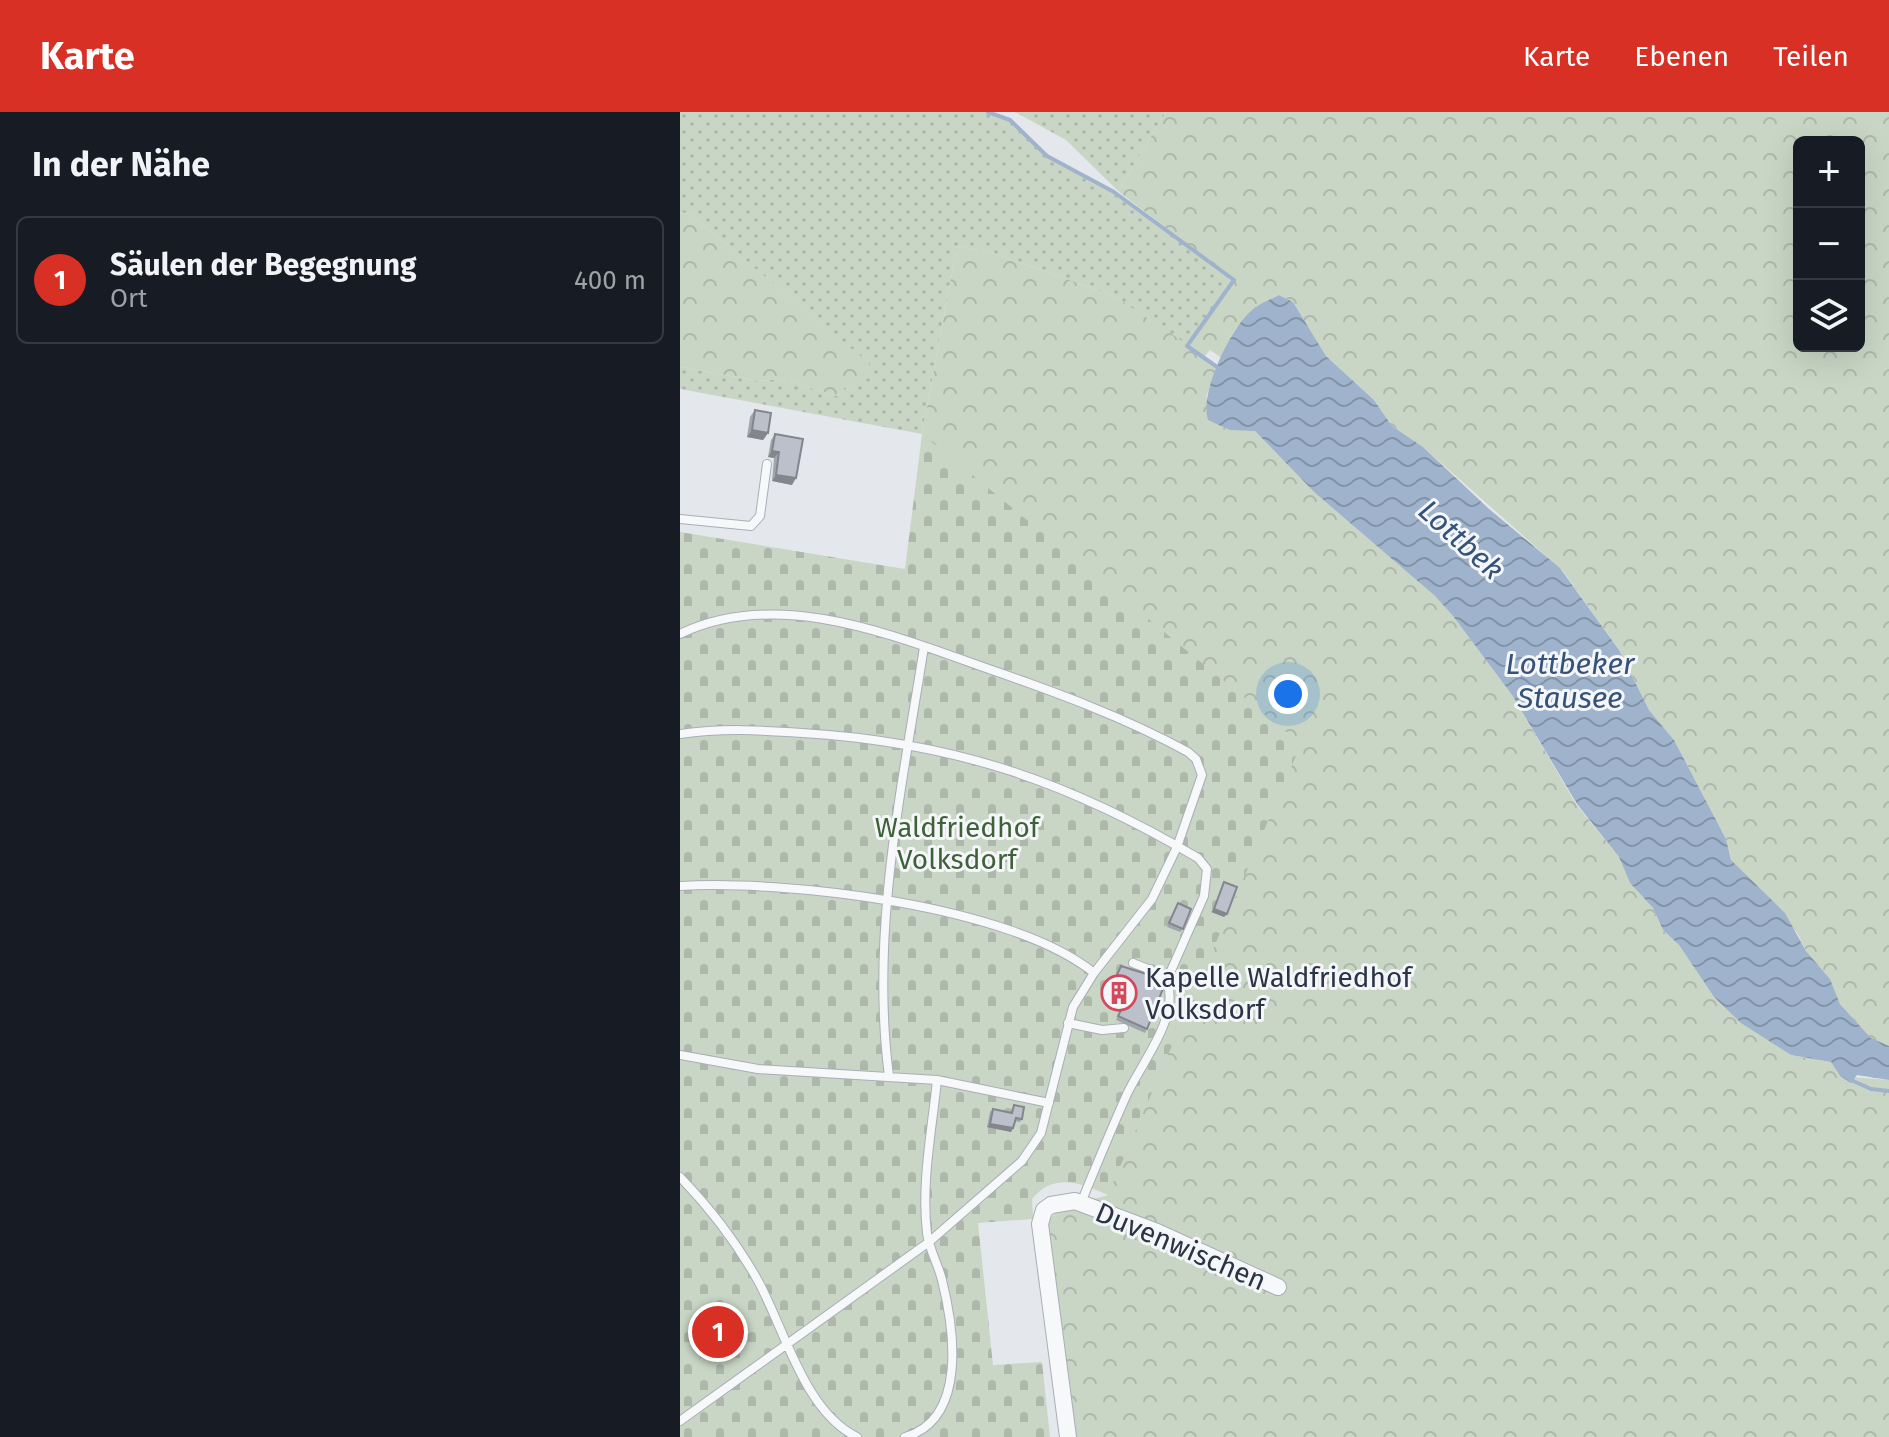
<!DOCTYPE html>
<html lang="de">
<head>
<meta charset="utf-8">
<style>
  :root { --surface:#171b24; --page:#20242c; --text:#f1f3f6; --muted:#9ea1a6; --line:#363941; --accent:#d93025 }
  body { margin:0; font-family:"Fira Sans",sans-serif; background:var(--page); color:var(--text) }
  .controls { position:absolute; right:24px; top:24px; display:grid; overflow:hidden; border-radius:12px; box-shadow:0 8px 32px #0002 }
  .controls button { width:72px; height:72px; display:grid; place-items:center; padding:0; border:0; border-bottom:2px solid var(--line); background:var(--surface); color:var(--text); font:40px sans-serif }
  .you { position:absolute; left:608px; top:582px; width:28px; height:28px; margin:-20px; border:6px solid #fff; border-radius:50%; background:#1a73e8; box-shadow:0 0 0 12px #1a73e833 }
  .badge { display:grid; place-items:center; width:52px; height:52px; border-radius:50%; background:var(--accent); color:#fff; font-size:26px; font-weight:700 }
  .pin { position:absolute; translate:-50% -50%; border:4px solid #fff; box-shadow:0 2px 8px #0006 }
  .list { margin:0; padding:0; list-style:none }
  h2 { display:flex; justify-content:space-between; align-items:center; height:104px; margin:0; padding:0 32px; font-size:34px }
  h2 small { font-size:26px; font-weight:400; color:var(--muted) }
  .list li { display:grid; grid-template-columns:52px 1fr auto; gap:24px; align-items:center; box-sizing:border-box; height:128px; margin:0 16px 16px; padding:0 16px; border:2px solid var(--line); border-radius:12px }
  .list b { display:block; font-size:30px; white-space:nowrap }
  .list p { margin:0; font-size:26px; white-space:nowrap; color:var(--muted) }
  .list em { font-size:26px; font-style:normal; color:var(--muted) }
  .icon { flex:none; width:44px; height:44px; fill:none; stroke:currentColor; stroke-width:2; stroke-linecap:round; stroke-linejoin:round }
  .map { position:relative; flex:none; width:1209px; height:1325px; overflow:hidden }
  header { display:flex; align-items:center; gap:48px; box-sizing:border-box; height:112px; padding:0 40px; background:var(--accent); color:#fff }
  header strong { font-size:38px }
  nav { display:flex; gap:44px; margin-inline-start:auto; font-size:28px }
  main { display:flex }
  aside { flex:1; background:var(--surface) }
  .map>svg:first-child { display:block }
  .grass { fill:url(#grass-dots) }
  .forest { fill:url(#forest-crowns); fill-rule:evenodd }
  .cemetery { fill:url(#cemetery-stones) }
  .water { fill:url(#water-waves) }
  .lines { fill:none; stroke-linecap:round; stroke-linejoin:round }
  .stream { stroke:#9fb4cc; stroke-width:4 }
  .lane-casing { stroke:#a9aeb7; stroke-width:10 }
  .street-casing { stroke:#a9aeb7; stroke-width:18 }
  .lane { stroke:#f7f8fa; stroke-width:8 }
  .street { stroke:#f7f8fa; stroke-width:16 }
  .wall { fill:#a1a5ae }
  .shaded-wall { fill:#83868d }
  .building { fill:#bbc0ca; stroke:#83868d; stroke-width:2 }
  .labels { text-anchor:middle; stroke-width:6; stroke-linejoin:round; paint-order:stroke }
  .park-label { font-size:28px; fill:#3f6138; stroke:#f4f6f9 }
  .poi-label { font-size:28px; fill:#2b3445; stroke:#f4f6f9; text-anchor:start }
  .street-label { font-size:28px; fill:#2b3445; stroke:#f4f6f9 }
  .water-label { font-size:30px; font-style:italic; fill:#34527a; stroke:#f4f6f9 }
</style>
</head>
<body>
<header>
<strong>Karte</strong>
<nav><a>Karte</a><a>Ebenen</a><a>Teilen</a></nav>
</header>
<main>
<aside>
<h2>In der Nähe<small></small></h2>
<ul class="list">
<li><span class="badge">1</span><div><b>Säulen der Begegnung</b><p>Ort</p></div><em>400 m</em></li>
</ul>
</aside>
<div class="map">
<svg width="1209" height="1325" viewBox="0 0 1209 1325">
  <defs>
    <pattern id="grass-dots" width="8" height="8" patternUnits="userSpaceOnUse" patternTransform="scale(2)"><rect width="8" height="8" fill="#c9d6c5"/><path d="M2 2h.1M6 6h.1" fill="none" stroke="#adb8ab" stroke-width="1.8" stroke-linecap="round"/></pattern>
    <pattern id="forest-crowns" width="20" height="18" patternUnits="userSpaceOnUse" patternTransform="scale(2)"><rect width="20" height="18" fill="#c9d6c5"/><path d="M2 6a3 3 0 1 1 6 0M12 15a3 3 0 1 1 6 0" fill="none" stroke="#adb8ab"/></pattern>
    <pattern id="cemetery-stones" width="16" height="16" patternUnits="userSpaceOnUse" patternTransform="scale(2)"><rect width="16" height="16" fill="#c9d6c5"/><path d="M2 7V4a2 2 0 0 1 4 0v3zM10 15v-3a2 2 0 0 1 4 0v3z" fill="#adb8ab"/></pattern>
    <pattern id="water-waves" width="16" height="10" patternUnits="userSpaceOnUse" patternTransform="scale(2)"><rect width="16" height="10" fill="#9fb4cc"/><path d="M0 5q4-4 8 0t8 0" fill="none" stroke="#8293a7"/></pattern>
  </defs>
  <rect width="100%" height="100%" fill="#e4e7ec"/>
  <path class="grass" d="M0,0H308L330,8L367,44L434,80L554,168L507,234L434,184L316,142L277,134L242,322L0,277V255L79,269L100,267L158,284L165,275L189,265L188,251L10,102L0,100Z
    M335,0H486L438,79L386,28Z"/>
  <path class="forest" d="M486,0H1209V934L1191,926L1160,892L1150,867L1126,839L1117,820L1051,748L1046,727L994,628L969,598L939,538L883,459L743,335L712,314L694,288L646,244L613,190L599,183C571,198 550,214 543,247L530,238L524,245L519,243L537,257L526,285L575,319L634,380L755,484L773,504L832,583L896,692L939,745L950,771L973,796L983,818L999,833L1034,885L1111,943L1151,950L1160,964L1209,968V1325H390L392,1297L363,1116C377,1091 403,1091 428,1083L242,322L277,134L316,142L434,184L508,233L554,168L438,79ZM1119,30H1179V234H1119Z
    M0,100L10,102L189,251V266L165,275L158,284L100,267L79,269L0,255Z"/>
  <path class="cemetery" d="M242,322L621,632L428,1083C400,1071 374,1060 352,1087L353,1107L298,1111L313,1253L362,1250L370,1325H0V420L225,457Z"/>
  <path class="water" d="M599,183L613,190L646,244L694,288L712,314L743,335L808,396L880,456L939,538L969,598L994,628L1046,727L1051,748L1105,801L1126,839L1150,867L1160,892L1191,926L1209,934V968L1177,963L1171,971L1160,964L1151,950L1111,943L1061,911L1034,885L999,833L983,818L973,796L950,771L939,745L897,692L832,583L773,504L755,484L634,380L575,319L550,318L528,308C519,282 550,217 571,199C578,192 590,188 599,183Z"/>
  <g class="lines">
    <path class="stream" d="M308,0L330,8L367,44L434,80L554,168L507,234L540,257
      M1171,968L1191,977L1209,979"/>
    <defs>
      <path id="lane" d="M0,407L71,414L80,404L87,352
        M0,522C98,475 212,523 306,556C375,580 444,605 508,640L516,647L522,663L497,735L472,787L414,861C330,793 107,768 0,774
        M0,622C41,616 81,618 122,621C273,630 388,669 518,746L527,757L524,784L486,870
        M388,911L422,918L444,916
        M0,943L78,957L257,968L369,991
        M209,964C190,821 222,675 244,535
        M0,1065C30,1096 56,1130 77,1167C104,1215 124,1300 177,1325
        M401,1091C416,1054 431,1018 447,982C460,954 498,906 488,874C483,861 465,856 453,851
        M0,1309L249,1130L342,1049L361,1021L393,895L414,861
        M225,1325C288,1307 274,1216 262,1168C258,1152 249,1137 247,1121C241,1071 252,1018 257,968"/>
      <path id="street" d="M388,1325L360,1112L364,1098L371,1093L395,1089L477,1120L598,1175"/>
    </defs>
    <use href="#lane" class="lane-casing"/>
    <use href="#street" class="street-casing"/>
    <use href="#lane" class="lane"/>
    <use href="#street" class="street"/>
  </g>
  <path class="wall" d="M75,298L88,321L83,328L67,325L70,305Z
    M95,322L112,373L92,369L94,346L88,345L91,328Z
    M498,791L503,817L500,820L487,815Z
    M441,854L474,870L467,917L465,921L436,908L442,895L425,888Z
    M334,993L342,1007L340,1010L335,1009L333,1016L331,1020L307,1015L310,1000L313,997L330,1000Z"/>
  <path class="shaded-wall" d="M72,318L88,321L83,328L67,325Z
    M92,339L99,340L94,346L88,345Z
    M96,363L116,366L112,373L92,369Z
    M534,797L547,802L544,805L531,800Z
    M310,1012L333,1016L331,1020L307,1015Z"/>
  <path class="building" d="M75,298L91,301L88,321L72,318Z
    M95,322L123,327L116,366L96,363L99,340L92,339Z
    M544,770L557,775L547,802L534,797Z
    M498,791L511,797L503,817L489,811Z
    M441,854L476,865L474,870L484,874L467,917L438,904L444,892L427,885Z
    M334,993L344,995L342,1007L336,1006L333,1016L310,1012L313,997L332,1001Z"/>
  <defs>
    <symbol id="building-ring" viewBox="-11 -11 22 22"><circle r="9.5" fill="#f4f6f9" stroke="#d1495b" stroke-width="1.5"/><path d="M-4-6H4V6H1V3H-1V6H-4ZM-2.5-4.3h1.7v1.8h-1.7ZM.8-4.3h1.7v1.8H.8ZM-2.5-1h1.7V.8h-1.7ZM.8-1h1.7V.8H.8Z" fill="#d1495b"/></symbol>
  </defs>
  <g fill-rule="evenodd">
    <use href="#building-ring" x="419" y="861" width="40" height="40"/>
  </g>
  <g class="labels">
    <g class="park-label">
      <text x="277" y="725">Waldfriedhof<tspan x="277" dy="32">Volksdorf</tspan></text>
    </g>
    <g class="poi-label">
      <text x="465" y="875">Kapelle Waldfriedhof<tspan x="465" dy="32">Volksdorf</tspan></text>
    </g>
    <g class="street-label">
      <text transform="translate(501 1134) rotate(23)" y="10">Duvenwischen</text>
    </g>
    <g class="water-label">
      <text transform="translate(781 428) rotate(42)" y="10">Lottbek</text>
      <text x="890" y="562">Lottbeker<tspan x="890" dy="34">Stausee</tspan></text>
    </g>
  </g>
</svg>
<div class="controls">
<button>+</button>
<button>−</button>
<button><svg class="icon" aria-label="layers" viewBox="0 0 24 24"><path d="M12 4l9 5-9 5-9-5zM3 14l9 5 9-5"/></svg></button>
</div>
<div class="you"></div>
<div class="pin badge" style="left:38px;top:1220px">1</div>
</div>
</main>
</body>
</html>
